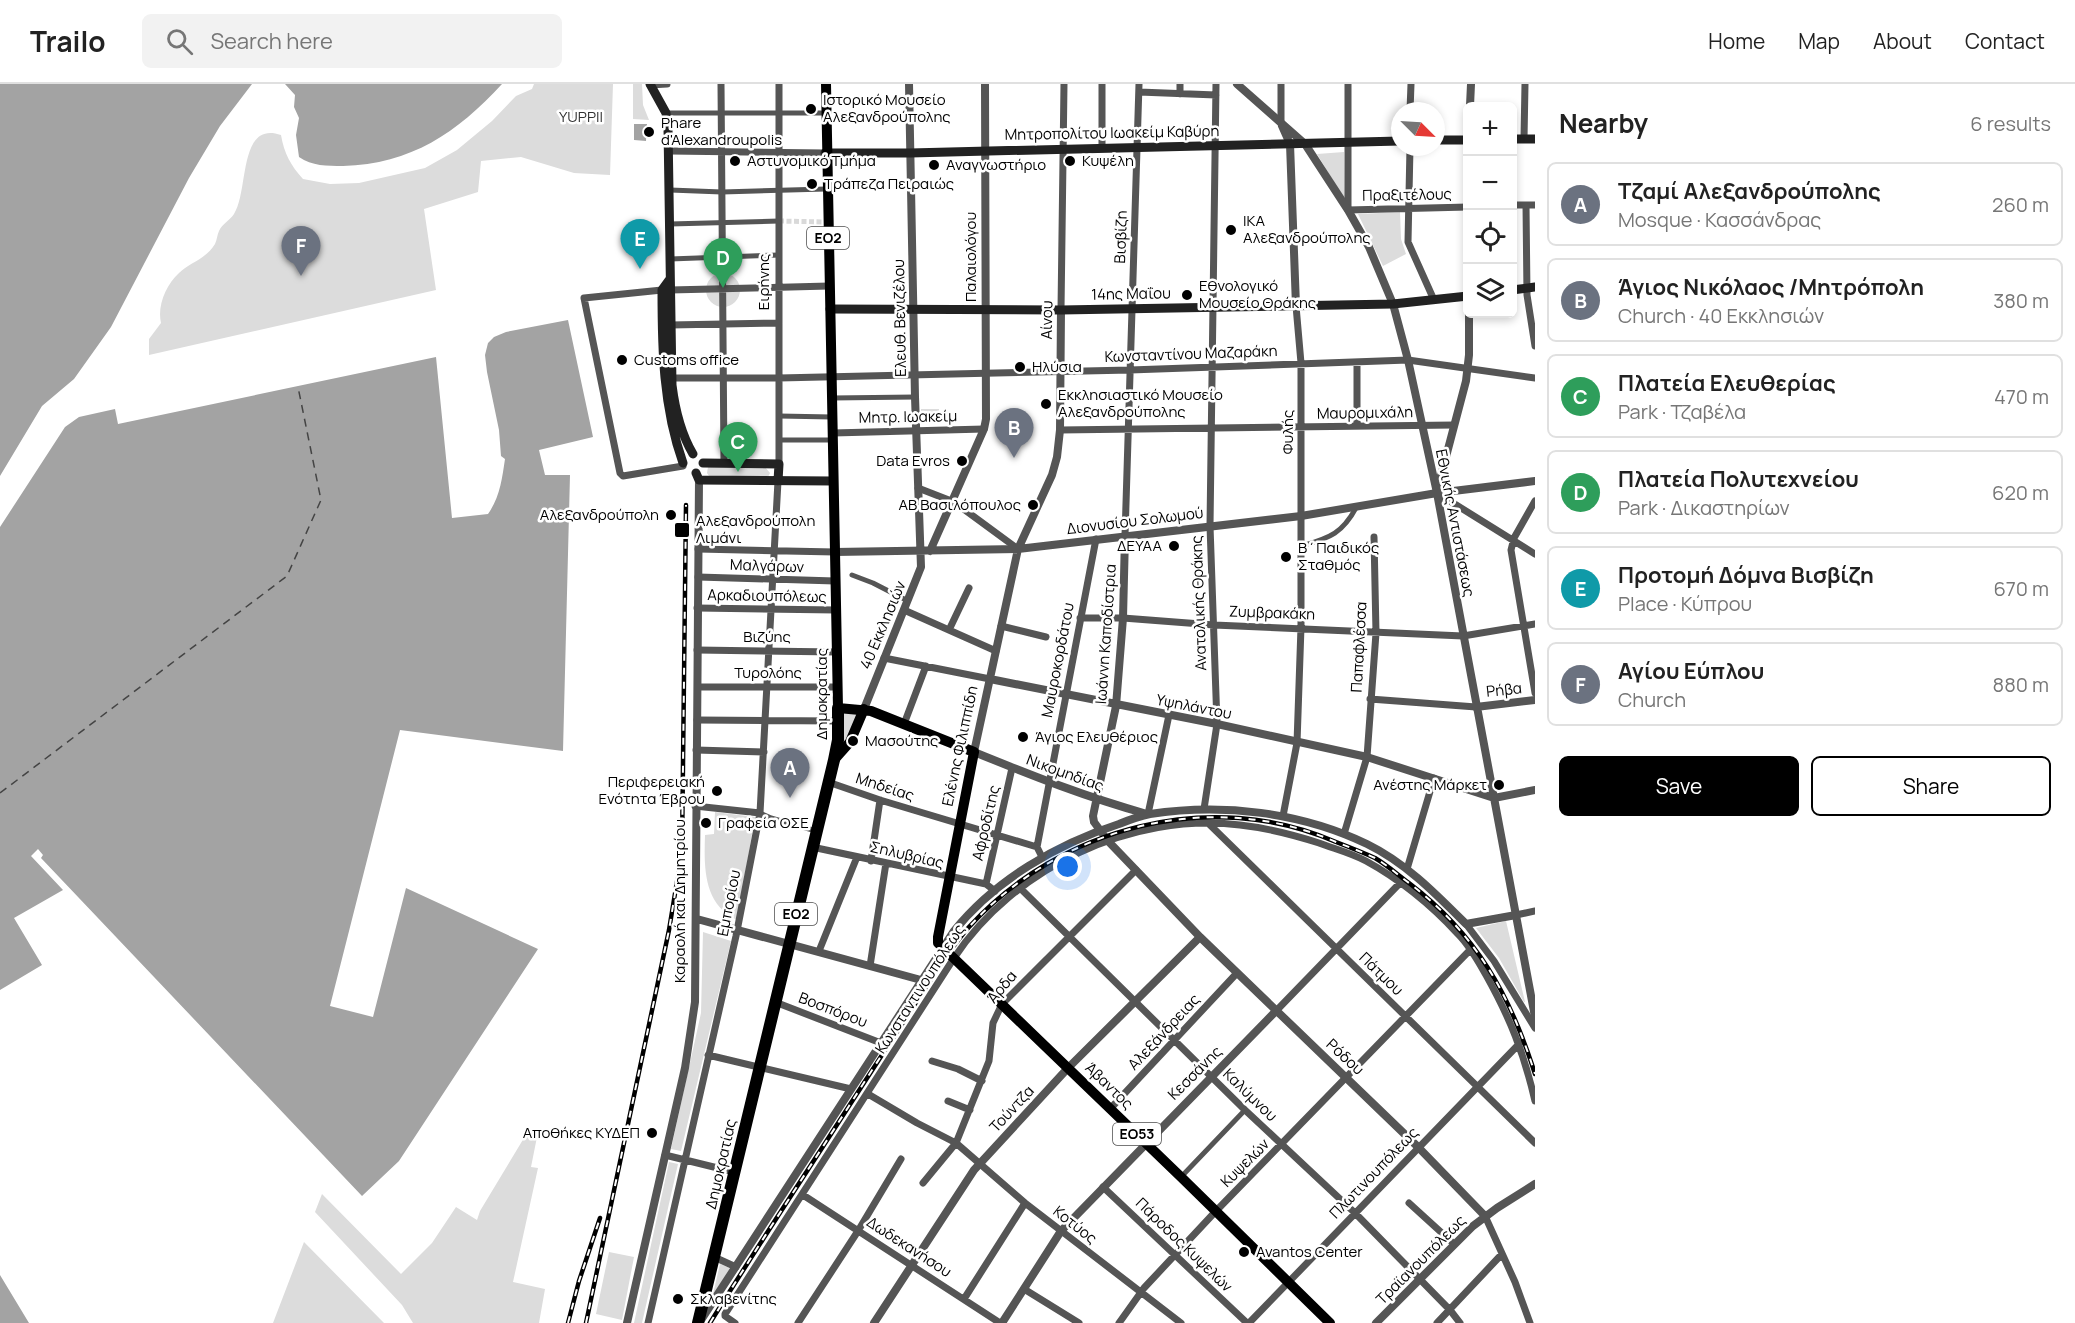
<!DOCTYPE html>
<html lang="en">
<head>
<meta charset="utf-8">
<style>
  :root { --surface:#fff; --page:#f2f2f2; --text:#222; --muted:#767676; --line:#e0e0e0; --accent:#000 }
  body { margin:0; font-family:Manrope,sans-serif; background:var(--page); color:var(--text) }
  .controls { position:absolute; right:18px; top:18px; display:grid; overflow:hidden; border-radius:9px; box-shadow:0 3px 9px #0003 }
  .controls button { width:54px; height:54px; display:grid; place-items:center; padding:0; border:0; border-bottom:2px solid var(--line); background:var(--surface); color:var(--text); font:30px sans-serif }
  .compass { position:absolute; left:1391px; top:18px; width:54px; height:54px; border-radius:50%; background:var(--surface); box-shadow:0 3px 9px #0003; rotate:114deg }
  .you { position:absolute; left:1068px; top:783px; width:21px; height:21px; margin:-15px; border:4px solid #fff; border-radius:50%; background:#1a73e8; box-shadow:0 0 0 9px #1a73e833 }
  .badge { display:grid; place-items:center; width:39px; height:39px; border-radius:50%; background:var(--accent); color:#fff; font-size:20px; font-weight:700 }
  .pin { position:absolute; translate:-50% -50px; filter:drop-shadow(0 2px 3px #0008) }
  .pin::after { content:''; position:absolute; top:32px; width:21px; height:18px; background:inherit; clip-path:polygon(0 0,100% 0,50% 100%) }
  .list { margin:0; padding:0; list-style:none }
  h2 { display:flex; justify-content:space-between; align-items:center; height:78px; margin:0; padding:0 24px; font-size:26px }
  h2 small { font-size:20px; font-weight:400; color:var(--muted) }
  .list li { display:grid; grid-template-columns:39px 1fr auto; gap:18px; align-items:center; box-sizing:border-box; height:84px; margin:0 12px 12px; padding:0 12px; border:2px solid var(--line); border-radius:9px }
  .list b { display:block; font-size:22px; white-space:nowrap }
  .list p { margin:0; font-size:20px; white-space:nowrap; color:var(--muted) }
  .list em { font-size:20px; font-style:normal; color:var(--muted) }
  .actions { display:flex; gap:12px; padding:18px 24px }
  .actions a { flex:1; padding:14px 0; border:2px solid var(--accent); border-radius:9px; text-align:center; font-size:21px; color:var(--accent) }
  .actions .main { background:var(--accent); color:#fff }
  .icon { flex:none; width:33px; height:33px; fill:none; stroke:currentColor; stroke-width:2; stroke-linecap:round; stroke-linejoin:round }
  .map { position:relative; flex:none; width:1535px; height:1239px; overflow:hidden }
  header { display:flex; align-items:center; gap:36px; box-sizing:border-box; height:84px; padding:0 30px; background:var(--surface); border-bottom:2px solid var(--line) }
  header strong { font-size:28px }
  nav { display:flex; gap:33px; margin-inline-start:auto; font-size:21px }
  .search { width:420px; height:54px; background:var(--page); display:flex; align-items:center; gap:15px; box-sizing:border-box; padding:0 21px; border-radius:9px; color:var(--muted); font-size:22px }
  main { display:flex }
  aside { flex:1; background:var(--surface) }
  .map>svg:first-child { display:block }
  .green { fill:#dcdcdc }
  .water { fill:#a3a3a3 }
  .lines { fill:none; stroke-linecap:round; stroke-linejoin:round }
  .ferry { stroke:#444; stroke-width:1.5; stroke-dasharray:8 6; stroke-linecap:butt }
  .pedestrian-tunnel { stroke:#d9d9d9; stroke-width:5; stroke-dasharray:5 2.5; stroke-linecap:butt }
  .pedestrian { stroke:#555; stroke-width:5 }
  .minor { stroke:#555; stroke-width:7 }
  .tertiary { stroke:#555; stroke-width:8 }
  .secondary { stroke:#222; stroke-width:9 }
  .primary { stroke:#000; stroke-width:10 }
  .trunk { stroke:#000; stroke-width:12 }
  .rail-casing { stroke:#000; stroke-width:4.5 }
  .rail { stroke:#fff; stroke-width:2; stroke-dasharray:7; stroke-linecap:butt }
  .poi-dot { fill:#000; stroke:#fff; stroke-width:2 }
  .labels { text-anchor:middle; stroke-width:5; stroke-linejoin:round; paint-order:stroke }
  .shield { fill:#fff; stroke:#4c4c4c; stroke-width:1.5 }
  .shield-label { font-size:14px; font-weight:bold; fill:#000 }
  .poi-label { font-size:15px; fill:#000; stroke:#fff; text-anchor:start }
  .park-label { font-size:15px; fill:#333; stroke:#fff }
  .street-label { font-size:15px; fill:#000; stroke:#fff }
</style>
</head>
<body>
<header>
<strong>Trailo</strong>
<div class="search"><svg class="icon" aria-label="search" viewBox="0 0 24 24"><circle cx="10" cy="10" r="6"/><path d="M15 15l6 6"/></svg>Search here</div>
<nav><a>Home</a><a>Map</a><a>About</a><a>Contact</a></nav>
</header>
<main>
<div class="map">
<svg width="1535" height="1239" viewBox="0 0 1535 1239">
  <rect width="100%" height="100%" fill="#fff"/>
  <path class="green" d="M534,0H613L610,91L574,89L521,73L481,77L478,108L424,125L436,206L149,271V255L161,239C157,222 166,201 179,189C189,179 206,175 215,160C217,156 217,151 219,147C222,140 230,136 234,130C249,107 238,36 281,51C284,69 291,82 303,95L330,100L359,99L425,84L457,66L492,37L516,12L532,5Z
    M633,0H642L643,21L649,36L633,35Z
    M1344,68L1345,116L1317,70Z
    M1400,128L1401,155L1406,170L1383,182L1358,130Z
    M706 206a17 17 0 1 1 34 0a17 17 0 1 1-34 0Z
    M921,325H939V339H921Z
    M708,383H765L770,389L768,393L709,392L707,389Z
    M841,627L859,629L856,639L837,669Z
    M715,728L755,733L737,836C703,820 704,783 705,751L714,750Z
    M1506,837L1525,918H1524L1499,874L1476,844Z
    M703,848L731,857L681,1067L671,1065L701,929Z
    M530,1044L538,1048L531,1083L538,1084L513,1198L545,1205L539,1239H413L402,1221L315,1128L322,1110L401,1190L432,1159L456,1123L477,1136L480,1127Z
    M669,1078L678,1080L642,1239H634Z
    M304,1158L384,1239H273Z
    M609,1168L634,1173L622,1236L596,1230Z
    M720,1180L730,1184L714,1210H713Z"/>
  <path class="water" d="M0,0H252L220,42L189,94L111,243L74,295L42,322L0,392Z
    M285,0H502C457,49 411,80 343,82C327,82 312,82 299,73L296,51L299,34L294,23L295,11Z
    M634,40H647L646,57L634,56Z
    M568,236L593,353L539,366L545,391H570L563,667L400,646L330,922L373,933L406,804L538,865L399,1077L362,1112L41,774L43,771L38,765L31,772L63,806L14,834L42,881L0,906V443L65,343L79,333L115,325L118,340L436,273L452,434L488,430C500,413 502,395 505,375L501,372L499,346L487,288L485,271L488,259L494,253L506,248Z
    M0,1191L29,1239H0Z"/>
  <g class="lines">
    <path class="ferry" d="M0,709L287,492L321,416L298,303"/>
    <path class="pedestrian-tunnel" d="M779,137L827,138"/>
    <path class="pedestrian" d="M666,29H826
      M670,106L722,108L826,105
      M670,140L779,137
      M670,175L779,171
      M832,314L915,313
      M779,332L832,333
      M779,356H833
      M1302,462C1330,454 1343,449 1357,422
      M852,491L873,499L908,517
      M760,729L771,734L816,747
      M1181,1093L1245,1026"/>
    <path class="minor" d="M721,0L724,379
      M779,0V380
      M1348,0V126L1468,123
      M650,1L667,0
      M1139,8L1216,11
      M1180,10V0
      M1410,27L1411,0
      M1281,39V0
      M1524,55L1525,0
      M1410,63L1408,158L1434,216
      M1102,64V0
      M670,67L825,69
      M1512,121H1535
      M1526,121L1527,211L1535,262
      M662,206L584,214L620,389L623,392L683,382
      M670,206L829,202
      M1061,226L1064,0
      M670,241L779,239
      M667,294H779L1130,286L1408,276L1535,294
      M1357,342V278
      M1060,346L1454,341
      M833,349L984,345
      M918,404L954,418L1018,465
      M1437,409L1535,470
      M1535,417L1514,454L1511,466L1535,609
      M1125,452L1139,0
      M698,465L835,468
      M698,493L835,497
      M697,524L836,526
      M904,526L996,567
      M1080,534H1123L1214,541L1463,552L1535,540
      M1001,542L1046,553
      M949,546L969,504
      M697,566L837,568
      M884,574L990,595
      M698,603H837
      M1370,615L1476,623
      M697,636L838,637
      M904,640L926,582
      M696,666L764,668
      M828,698L880,716L1037,763
      M695,722L760,729
      M1204,725L1217,640L1210,442L1216,0
      M1148,730L1169,631
      M1283,732L1297,659L1301,543V279L1296,222
      M1209,740L1535,1059
      M1344,750L1367,673L1376,549L1374,453
      M812,763L986,800L995,807
      M1042,773L1037,763L1096,455
      M871,777L880,716
      M1407,785L1434,694
      M986,800L1012,684
      M1020,804L1245,1026L1355,1129L1450,1226L1460,1239
      M1516,831L1535,827
      M1466,840L1494,877L1535,944
      M819,867L857,773
      M870,882L886,779
      M775,918L881,959
      M1276,927L1400,799
      M708,971L851,1005
      M932,977L958,985L982,997
      M868,1010L917,1039L956,1059L1025,1119L1181,1239
      M948,1017L970,1026
      M1110,1025L1237,889
      M665,1071L734,1088
      M923,1099L956,1059L989,977L993,939L1002,920L1136,786
      M1103,1103L1247,1239
      M803,1111L1000,1239
      M1409,1119L1454,1160
      M1485,1132L1515,1198L1530,1239
      M714,1173L736,1183
      M1024,1205L1079,1239
      M964,1215L1025,1119
      M648,1239L736,852L760,729L778,397
      M735,1239L725,1232V1230L954,874C1014,784 1131,728 1240,741C1267,744 1294,751 1319,759C1335,765 1351,769 1366,777C1399,795 1432,822 1458,850C1470,862 1478,877 1486,891C1510,934 1524,969 1535,1017
      M798,1239L858,1147L901,1075
      M1119,1239L1144,1204L1216,1127L1471,865
      M1249,1239L1520,959
      M1437,1239L1502,1170"/>
    <path class="tertiary" d="M1237,0L1305,60L1348,126L1369,163L1393,220L1408,276L1437,409L1535,933
      M1470,22L1471,0
      M1282,42L1290,60L1296,222
      M1061,226L1060,346L1057,373L1052,391L1018,465L974,668C1033,692 1086,713 1147,730
      M1438,403L1466,297L1469,271V230
      M1125,452L1123,534L1116,622L1093,732L1094,738L1108,757L1200,853L1418,1063L1485,1132
      M930,467L984,345L986,335L985,0
      M835,468L1018,465L1301,432L1437,409L1535,397
      M990,595L1217,640L1367,673L1494,714L1535,706
      M1476,623L1535,616
      M864,625L921,483L915,313L909,0
      M697,835L921,896
      M701,1236L954,847C995,796 1057,760 1119,740C1129,736 1140,732 1150,730C1222,719 1301,728 1367,760C1406,779 1436,810 1466,840L1516,831
      M627,1239L685,984L695,918L699,396
      M874,1239L974,1086L1068,984L1200,853
      M1002,1239L1061,1147L1276,927
      M1376,1239L1473,1142L1497,1124L1535,1100"/>
    <path class="secondary" d="M650,0L666,29L668,44L672,301C675,325 680,348 693,370
      M1512,55H1535
      M1436,56H1468
      M825,69H910L1400,57
      M670,195L662,206C662,265 663,323 683,379
      M1512,206L1535,203
      M830,225L1061,226L1393,220L1468,212
      M703,379L779,380L778,397
      M696,389L699,396L833,397"/>
    <path class="primary" d="M826,0L838,624L871,627L974,668L938,853V859L1181,1093L1330,1239
      M834,676L850,658L864,625"/>
    <path class="trunk" d="M698,1239L834,676L838,656V624"/>
    <defs>
      <path id="rail" d="M568,1239L579,1197L600,1134
        M586,1239L669,846L682,767L686,421
        M710,1239C755,1166 803,1094 849,1022C874,983 899,944 924,906C938,884 952,862 969,843C1060,743 1211,703 1336,758C1349,763 1362,768 1375,774C1387,781 1398,791 1409,799C1476,850 1510,910 1535,990"/>
    </defs>
    <use href="#rail" class="rail-casing"/>
    <use href="#rail" class="rail"/>
  </g>
  <g class="poi-dot">
    <circle cx="811" cy="25" r="6"/>
    <circle cx="649" cy="48" r="6"/>
    <circle cx="735" cy="77" r="6"/>
    <circle cx="1070" cy="77" r="6"/>
    <circle cx="934" cy="81" r="6"/>
    <circle cx="812" cy="100" r="6"/>
    <circle cx="1231" cy="146" r="6"/>
    <circle cx="1187" cy="211" r="6"/>
    <circle cx="622" cy="276" r="6"/>
    <circle cx="1020" cy="283" r="6"/>
    <circle cx="1046" cy="320" r="6"/>
    <circle cx="962" cy="377" r="6"/>
    <circle cx="1033" cy="421" r="6"/>
    <circle cx="671" cy="431" r="6"/>
    <rect x="674" y="438" width="16" height="16" rx="3"/>
    <circle cx="1174" cy="462" r="6"/>
    <circle cx="1286" cy="473" r="6"/>
    <circle cx="1023" cy="653" r="6"/>
    <circle cx="853" cy="657" r="6"/>
    <circle cx="1499" cy="701" r="6"/>
    <circle cx="717" cy="707" r="6"/>
    <circle cx="706" cy="739" r="6"/>
    <circle cx="652" cy="1049" r="6"/>
    <circle cx="1244" cy="1168" r="6"/>
    <circle cx="678" cy="1215" r="6"/>
  </g>
  <g class="labels">
    <g class="shield">
      <rect x="807" y="143" width="42" height="22" rx="4.5"/>
      <rect x="775" y="819" width="42" height="22" rx="4.5"/>
      <rect x="1113" y="1039" width="48" height="22" rx="4.5"/>
    </g>
    <g class="shield-label">
      <text x="828" y="159">ΕΟ2</text>
      <text x="796" y="835">ΕΟ2</text>
      <text x="1137" y="1055">ΕΟ53</text>
    </g>
    <g class="poi-label">
      <text x="823" y="21">Ιστορικό Μουσείο<tspan x="823" dy="17">Αλεξανδρούπολης</tspan></text>
      <text x="661" y="44">Phare<tspan x="661" dy="17">d'Alexandroupolis</tspan></text>
      <text x="747" y="82">Αστυνομικό Τμήμα</text>
      <text x="1082" y="82">Κυψέλη</text>
      <text x="946" y="86">Αναγνωστήριο</text>
      <text x="824" y="105">Τράπεζα Πειραιώς</text>
      <text x="1243" y="142">ΙΚΑ<tspan x="1243" dy="17">Αλεξανδρούπολης</tspan></text>
      <text x="1199" y="207">Εθνολογικό<tspan x="1199" dy="17">Μουσείο Θράκης</tspan></text>
      <text x="634" y="281">Customs office</text>
      <text x="1032" y="288">Ηλύσια</text>
      <text x="1058" y="316">Εκκλησιαστικό Μουσείο<tspan x="1058" dy="17">Αλεξανδρούπολης</tspan></text>
      <text x="950" y="382" text-anchor="end">Data Evros</text>
      <text x="1021" y="426" text-anchor="end">ΑΒ Βασιλόπουλος</text>
      <text x="659" y="436" text-anchor="end">Αλεξανδρούπολη</text>
      <text x="696" y="442">Αλεξανδρούπολη<tspan x="696" dy="17">Λιμάνι</tspan></text>
      <text x="1162" y="467" text-anchor="end">ΔΕΥΑΑ</text>
      <text x="1298" y="469">Β΄Παιδικός<tspan x="1298" dy="17">Σταθμός</tspan></text>
      <text x="1035" y="658">Άγιος Ελευθέριος</text>
      <text x="865" y="662">Μασούτης</text>
      <text x="705" y="703" text-anchor="end">Περιφερειακή<tspan x="705" dy="17">Ενότητα Έβρου</tspan></text>
      <text x="1487" y="706" text-anchor="end">Ανέστης Μάρκετ</text>
      <text x="718" y="744">Γραφεία ΟΣΕ</text>
      <text x="640" y="1054" text-anchor="end">Αποθήκες ΚΥΔΕΠ</text>
      <text x="1256" y="1173">Avantos Center</text>
      <text x="690" y="1220">Σκλαβενίτης</text>
    </g>
    <g class="park-label">
      <text x="581" y="38">YUPPII</text>
    </g>
    <g class="street-label">
      <text transform="translate(1112 49) rotate(-1)" y="5">Μητροπολίτου Ιωακείμ Καβύρη</text>
      <text transform="translate(1407 111) rotate(-1)" y="5">Πραξιτέλους</text>
      <text transform="translate(1121 153) rotate(-88)" y="5">Βισβίζη</text>
      <text transform="translate(971 173) rotate(-90)" y="5">Παλαιολόγου</text>
      <text transform="translate(764 198) rotate(-90)" y="5">Ειρήνης</text>
      <text transform="translate(1131 210) rotate(-1)" y="5">14ης Μαΐου</text>
      <text transform="translate(900 234) rotate(-91)" y="5">Ελευθ. Βενιζέλου</text>
      <text transform="translate(1047 236) rotate(-89)" y="5">Αίνου</text>
      <text transform="translate(1191 270) rotate(-2)" y="5">Κωνσταντίνου Μαζαράκη</text>
      <text transform="translate(1365 329) rotate(-1)" y="5">Μαυρομιχάλη</text>
      <text transform="translate(908 333) rotate(-1)" y="5">Μητρ. Ιωακείμ</text>
      <text transform="translate(1288 348) rotate(-90)" y="5">Φυλής</text>
      <text transform="translate(1135 437) rotate(-7)" y="5">Διονυσίου Σολωμού</text>
      <text transform="translate(1455 439) rotate(79)" y="5">Εθνικής Αντιστάσεως</text>
      <text transform="translate(767 482) rotate(2)" y="5">Μαλγάρων</text>
      <text transform="translate(767 512) rotate(1)" y="5">Αρκαδιουπόλεως</text>
      <text transform="translate(1199 519) rotate(-92)" y="5">Ανατολικής Θράκης</text>
      <text transform="translate(1272 529) rotate(2)" y="5">Ζυμβρακάκη</text>
      <text transform="translate(883 541) rotate(-67)" y="5">40 Εκκλησιών</text>
      <text transform="translate(1106 550) rotate(-86)" y="5">Ιωάννη Καποδίστρια</text>
      <text x="767" y="558">Βιζύης</text>
      <text transform="translate(1359 563) rotate(-87)" y="5">Παπαφλέσσα</text>
      <text transform="translate(1058 576) rotate(-79)" y="5">Μαυροκορδάτου</text>
      <text x="768" y="594">Τυρολόης</text>
      <text transform="translate(1504 606) rotate(-6)" y="5">Ρήβα</text>
      <text transform="translate(822 610) rotate(-90)" y="5">Δημοκρατίας</text>
      <text transform="translate(1194 623) rotate(11)" y="5">Υψηλάντου</text>
      <text transform="translate(960 662) rotate(-78)" y="5">Ελένης Φιλιππίδη</text>
      <text transform="translate(1065 689) rotate(20)" y="5">Νικομηδίας</text>
      <text transform="translate(885 703) rotate(18)" y="5">Μηδείας</text>
      <text transform="translate(986 739) rotate(-77)" y="5">Αφροδίτης</text>
      <text transform="translate(907 771) rotate(13)" y="5">Σηλυβρίας</text>
      <text transform="translate(680 817) rotate(-90)" y="5">Καραολή και Δημητρίου</text>
      <text transform="translate(729 819) rotate(-79)" y="5">Εμπορίου</text>
      <text transform="translate(1381 890) rotate(44)" y="5">Πάτμου</text>
      <text transform="translate(1002 903) rotate(-50)" y="5">Άρδα</text>
      <text transform="translate(920 905) rotate(-57)" y="5">Κωνσταντινουπόλεως</text>
      <text transform="translate(833 926) rotate(21)" y="5">Βοσπόρου</text>
      <text transform="translate(1164 948) rotate(-47)" y="5">Αλεξάνδρειας</text>
      <text transform="translate(1345 973) rotate(43)" y="5">Ρόδου</text>
      <text transform="translate(1195 989) rotate(-45)" y="5">Κεσσάνης</text>
      <text transform="translate(1109 1002) rotate(44)" y="5">Άβαντος</text>
      <text transform="translate(1250 1011) rotate(44)" y="5">Καλύμνου</text>
      <text transform="translate(1012 1025) rotate(-47)" y="5">Τούντζα</text>
      <text transform="translate(1245 1079) rotate(-45)" y="5">Κυψελών</text>
      <text transform="translate(721 1080) rotate(-77)" y="5">Δημοκρατίας</text>
      <text transform="translate(1374 1089) rotate(-46)" y="5">Πλωτινουπόλεως</text>
      <text transform="translate(1075 1141) rotate(38)" y="5">Κοτύος</text>
      <text transform="translate(1184 1161) rotate(44)" y="5">Πάροδος Κυψελών</text>
      <text transform="translate(909 1163) rotate(33)" y="5">Δωδεκανήσου</text>
      <text transform="translate(1421 1176) rotate(-45)" y="5">Τραϊανουπόλεως</text>
    </g>
  </g>
</svg>
<div class="controls">
<button>+</button>
<button>−</button>
<button><svg class="icon" aria-label="locate" viewBox="0 0 24 24"><circle cx="12" cy="12" r="6"/><path d="M12 2v4M12 18v4M2 12h4M18 12h4"/></svg></button>
<button><svg class="icon" aria-label="layers" viewBox="0 0 24 24"><path d="M12 4l9 5-9 5-9-5zM3 14l9 5 9-5"/></svg></button>
</div>
<svg class="compass" viewBox="-18 -18 36 36"><path d="M0-13l5 13h-10z" fill="#e53935"/><path d="M0 13l5-13h-10z" fill="#767676"/></svg>
<div class="you"></div>
<div class="pin badge" style="left:790px;top:714px;background:#6b7280">A</div>
<div class="pin badge" style="left:1014px;top:374px;background:#6b7280">B</div>
<div class="pin badge" style="left:738px;top:388px;background:#2e9e5b">C</div>
<div class="pin badge" style="left:723px;top:204px;background:#2e9e5b">D</div>
<div class="pin badge" style="left:640px;top:185px;background:#0f9aa8">E</div>
<div class="pin badge" style="left:301px;top:192px;background:#6b7280">F</div>
</div>
<aside>
<h2>Nearby<small>6 results</small></h2>
<ul class="list">
<li><span class="badge" style="background:#6b7280">A</span><div><b>Tζαμί Αλεξανδρούπολης</b><p>Mosque · Κασσάνδρας</p></div><em>260 m</em></li>
<li><span class="badge" style="background:#6b7280">B</span><div><b>Άγιος Νικόλαος /Μητρόπολη</b><p>Church · 40 Εκκλησιών</p></div><em>380 m</em></li>
<li><span class="badge" style="background:#2e9e5b">C</span><div><b>Πλατεία Ελευθερίας</b><p>Park · Τζαβέλα</p></div><em>470 m</em></li>
<li><span class="badge" style="background:#2e9e5b">D</span><div><b>Πλατεία Πολυτεχνείου</b><p>Park · Δικαστηρίων</p></div><em>620 m</em></li>
<li><span class="badge" style="background:#0f9aa8">E</span><div><b>Προτομή Δόμνα Βισβίζη</b><p>Place · Κύπρου</p></div><em>670 m</em></li>
<li><span class="badge" style="background:#6b7280">F</span><div><b>Αγίου Εύπλου</b><p>Church</p></div><em>880 m</em></li>
</ul>
<div class="actions"><a class="main">Save</a><a>Share</a></div>
</aside>
</main>
</body>
</html>
